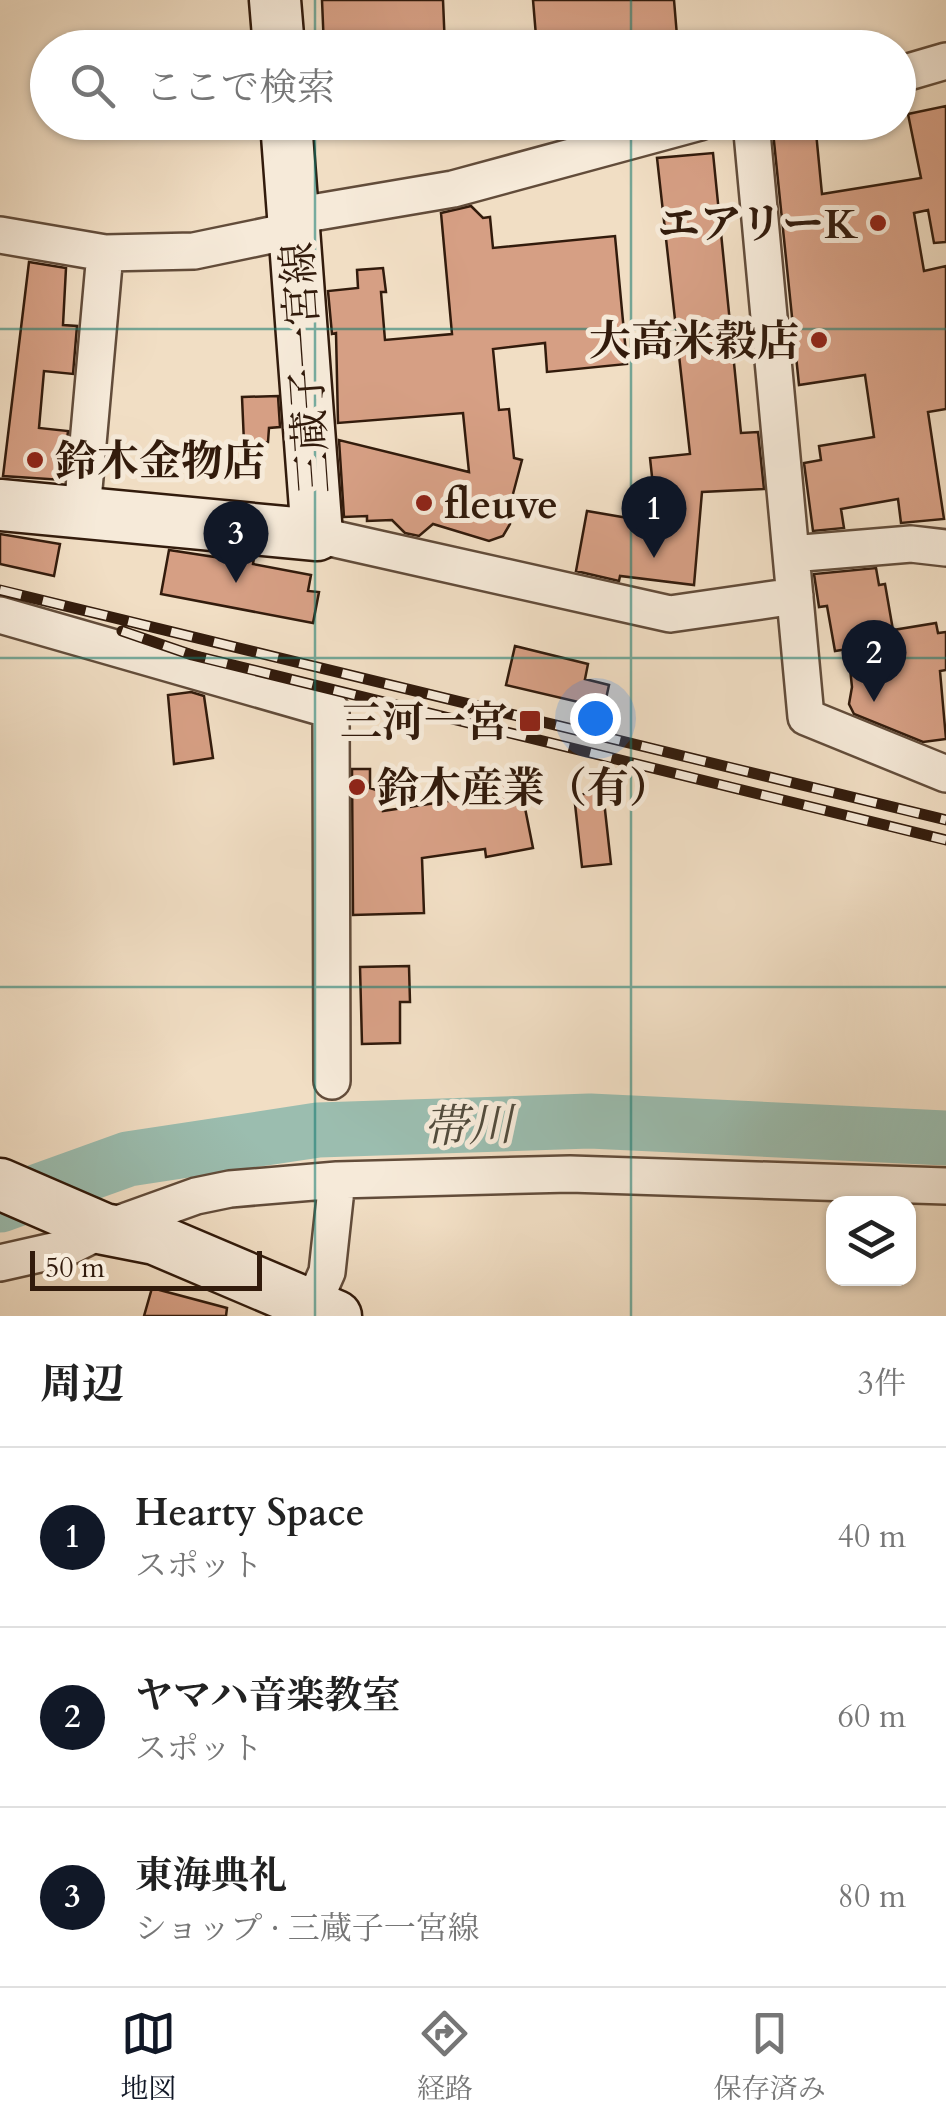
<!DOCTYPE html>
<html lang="ja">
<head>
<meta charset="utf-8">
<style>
  :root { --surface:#fff; --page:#f2f2f2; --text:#222; --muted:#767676; --line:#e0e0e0; --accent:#111827 }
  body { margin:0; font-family:Cardo,"Noto Serif JP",serif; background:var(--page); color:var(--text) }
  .controls { position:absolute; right:30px; bottom:30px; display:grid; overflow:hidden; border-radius:20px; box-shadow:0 2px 8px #0004 }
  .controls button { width:90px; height:90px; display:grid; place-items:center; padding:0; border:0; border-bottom:2px solid var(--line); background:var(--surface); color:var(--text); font:50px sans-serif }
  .scale { position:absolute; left:30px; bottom:25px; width:232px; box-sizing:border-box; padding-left:10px; border:5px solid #321b0c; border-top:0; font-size:28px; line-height:35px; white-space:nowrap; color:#321b0c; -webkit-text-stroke:8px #f6ead9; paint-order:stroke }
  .you { position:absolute; left:595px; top:718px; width:35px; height:35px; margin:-25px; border:8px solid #fff; border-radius:50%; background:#1a73e8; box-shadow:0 0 0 15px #1a73e833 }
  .badge { display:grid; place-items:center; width:65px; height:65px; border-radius:50%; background:var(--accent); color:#fff; font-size:32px; font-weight:700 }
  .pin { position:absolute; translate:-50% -82px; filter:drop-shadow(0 2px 5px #0008) }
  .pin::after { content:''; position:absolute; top:52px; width:35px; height:30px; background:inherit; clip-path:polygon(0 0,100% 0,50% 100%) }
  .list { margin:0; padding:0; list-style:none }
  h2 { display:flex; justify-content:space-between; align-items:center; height:130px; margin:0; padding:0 40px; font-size:42px }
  h2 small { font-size:32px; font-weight:400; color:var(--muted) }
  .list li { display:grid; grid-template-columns:65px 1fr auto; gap:30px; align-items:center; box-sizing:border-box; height:180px; padding:0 40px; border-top:2px solid var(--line) }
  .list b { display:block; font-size:38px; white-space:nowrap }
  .list p { margin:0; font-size:32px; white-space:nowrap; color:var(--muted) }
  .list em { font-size:32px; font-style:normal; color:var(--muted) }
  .icon { flex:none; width:55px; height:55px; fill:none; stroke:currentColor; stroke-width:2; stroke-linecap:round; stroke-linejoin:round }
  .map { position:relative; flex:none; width:946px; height:1316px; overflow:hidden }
  .search { position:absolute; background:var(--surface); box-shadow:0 2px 8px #0004; left:30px; right:30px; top:30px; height:110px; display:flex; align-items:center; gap:25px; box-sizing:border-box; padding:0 35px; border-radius:55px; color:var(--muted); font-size:38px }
  .sheet { height:670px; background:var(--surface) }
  nav { display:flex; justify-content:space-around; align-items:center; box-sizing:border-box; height:140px; border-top:2px solid var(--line); background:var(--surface); font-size:28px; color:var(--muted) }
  nav a { display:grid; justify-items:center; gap:5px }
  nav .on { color:var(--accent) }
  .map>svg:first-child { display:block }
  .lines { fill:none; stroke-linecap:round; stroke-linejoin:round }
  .river { stroke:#9bbdaf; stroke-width:55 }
  .building { fill:#d69f84; stroke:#321b0c; stroke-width:2.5 }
  .street-casing { stroke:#624c3a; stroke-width:40 }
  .secondary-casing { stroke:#321b0c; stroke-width:55 }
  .street { stroke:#f6ead9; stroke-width:35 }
  .secondary { stroke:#f6ead9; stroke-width:50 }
  .rail-casing { stroke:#321b0c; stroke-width:11 }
  .rail { stroke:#f6ead9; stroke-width:8; stroke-dasharray:22; stroke-linecap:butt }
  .grid { fill:none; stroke:#0f766e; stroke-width:2.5; stroke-opacity:0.55 }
  .poi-dot { fill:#8f2418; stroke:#f6ead9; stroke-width:4 }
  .labels { text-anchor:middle; stroke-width:10; stroke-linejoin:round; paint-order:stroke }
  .poi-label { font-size:42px; font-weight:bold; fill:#321b0c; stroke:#f6ead9; text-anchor:end }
  .street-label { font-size:42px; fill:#321b0c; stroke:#f6ead9 }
  .water-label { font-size:45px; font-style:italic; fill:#524c3d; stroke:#f6ead9 }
</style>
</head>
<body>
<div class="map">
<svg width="946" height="1316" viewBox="0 0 946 1316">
  <rect width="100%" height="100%" fill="#f1dec4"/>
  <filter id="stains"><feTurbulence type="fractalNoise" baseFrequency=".002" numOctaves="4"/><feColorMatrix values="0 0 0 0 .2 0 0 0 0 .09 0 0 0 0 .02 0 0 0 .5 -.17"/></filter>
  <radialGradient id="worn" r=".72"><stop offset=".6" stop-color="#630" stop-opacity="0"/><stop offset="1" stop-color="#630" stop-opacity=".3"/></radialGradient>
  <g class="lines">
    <path class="river" d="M0,1205L128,1159L318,1130L590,1121L946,1138"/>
  </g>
  <path class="building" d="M322,0H443L445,48H324Z
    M533,0H674L678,48H537Z
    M946,106V242L934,243L928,210L914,213L924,271L946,266V409L928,412L944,519L901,523L898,499L841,509L844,528L813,531L804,463L821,460L819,446L874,437L865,375L799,385L772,122H815L822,194L921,178L908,114Z
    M713,153L741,433L758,432L764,489L702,492L694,585L620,576L619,581L576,571L587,511L657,523L650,458L690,454L657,158Z
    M471,206L483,218L490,217L493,248L615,236L627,364L547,372L545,343L493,349L499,410L509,409L514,458L522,460L509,509L510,524L503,536L489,541L433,524L419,536L405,533L392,520L367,521V516L344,517L339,440L469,472L463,413L338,423L336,333L332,334L328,291L358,288L357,270L383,268L386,292H381L385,340L452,334L441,213Z
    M29,262L66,268L63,325L77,326L73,374L44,371L39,428L68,431L63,480L3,476Z
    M278,396L280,427L269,428L268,442L244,443L242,397Z
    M0,534L60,544L54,576L0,564Z
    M169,550L228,559L229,556L254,558L253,564L311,575L308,591L319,592L313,623L161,594Z
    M876,568L879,585L885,584L893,630L936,623L938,633L946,632V670L940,671L946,739L923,742L854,714L849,704L852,687L848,649L835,651L827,606L819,607L814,574Z
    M515,646L588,664L585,679L609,685L604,708L506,685Z
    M191,692L204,696L213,758L174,764L168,695Z
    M352,769H370V788L383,792V811L475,797L472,783L529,772L533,796L523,798L533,848L486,857L485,849L422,858L424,913L353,915Z
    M603,792L611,864L582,867L574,795Z
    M409,966L410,1002H400V1043L362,1044L360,967Z
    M152,1288L227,1308L226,1316H144Z"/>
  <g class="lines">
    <defs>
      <path id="street" d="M898,75L946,61
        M751,122L806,717L946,774
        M294,216L453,189L700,122
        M0,235L105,253L194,251L295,230
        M82,511L105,253
        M317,535L670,614L795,596
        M791,554L911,544L946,548
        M0,615L331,710L332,1081
        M0,1263L66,1248L104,1229L196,1196L230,1189L337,1180L570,1174L946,1186
        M312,1316V1306L327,1272L337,1180"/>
      <path id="secondary" d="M275,0L279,48
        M0,505L317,535L286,122
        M0,1184L104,1229L155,1239L336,1316"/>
    </defs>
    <use href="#street" class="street-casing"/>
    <use href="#secondary" class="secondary-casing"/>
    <use href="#street" class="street"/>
    <use href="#secondary" class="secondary"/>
    <defs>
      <path id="rail" d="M0,590L946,820
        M122,631L192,655L946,840"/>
    </defs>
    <use href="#rail" class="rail-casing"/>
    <use href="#rail" class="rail"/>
  </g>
  <path class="grid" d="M315,0V48M631,0V48M315,122V1316M631,122V1316M0,329H946M0,658H946M0,987H946"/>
  <g class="poi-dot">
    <circle cx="878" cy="223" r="10"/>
    <circle cx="819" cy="340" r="10"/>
    <circle cx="35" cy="460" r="10"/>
    <circle cx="424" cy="503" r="10"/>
    <rect x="518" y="709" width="24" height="24" rx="5"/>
    <circle cx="357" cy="787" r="10"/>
  </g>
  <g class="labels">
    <g class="poi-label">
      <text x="858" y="238">エアリーK</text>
      <text x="799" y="355">大高米穀店</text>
      <text x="55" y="475" text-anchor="start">鈴木金物店</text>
      <text x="444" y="518" text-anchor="start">fleuve</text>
      <text x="508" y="736">三河一宮</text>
      <text x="377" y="802" text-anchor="start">鈴木産業（有）</text>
    </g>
    <g class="street-label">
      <text transform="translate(305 368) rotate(-94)" y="15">三蔵子一宮線</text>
    </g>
    <g class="water-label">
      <text transform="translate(468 1125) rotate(-2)" y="16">帯川</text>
    </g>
  </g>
  <rect width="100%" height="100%" filter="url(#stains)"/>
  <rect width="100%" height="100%" fill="url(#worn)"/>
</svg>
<div class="controls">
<button><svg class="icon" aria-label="layers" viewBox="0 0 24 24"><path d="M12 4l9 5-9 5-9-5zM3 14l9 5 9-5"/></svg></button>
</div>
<div class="scale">50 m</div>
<div class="you"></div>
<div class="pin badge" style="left:654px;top:558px">1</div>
<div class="pin badge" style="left:874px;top:702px">2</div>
<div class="pin badge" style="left:236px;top:583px">3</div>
<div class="search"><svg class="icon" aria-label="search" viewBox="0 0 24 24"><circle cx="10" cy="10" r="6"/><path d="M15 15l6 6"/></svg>ここで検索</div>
</div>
<section class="sheet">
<h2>周辺<small>3件</small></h2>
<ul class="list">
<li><span class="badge">1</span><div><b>Hearty Space</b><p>スポット</p></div><em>40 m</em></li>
<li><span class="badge">2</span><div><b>ヤマハ音楽教室</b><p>スポット</p></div><em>60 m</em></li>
<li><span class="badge">3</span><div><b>東海典礼</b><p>ショップ · 三蔵子一宮線</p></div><em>80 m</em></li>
</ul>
</section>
<nav>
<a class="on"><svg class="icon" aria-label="map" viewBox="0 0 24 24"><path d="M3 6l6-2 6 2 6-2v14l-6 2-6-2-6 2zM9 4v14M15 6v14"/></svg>地図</a>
<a><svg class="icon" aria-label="directions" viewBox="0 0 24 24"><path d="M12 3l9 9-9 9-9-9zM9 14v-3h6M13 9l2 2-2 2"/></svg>経路</a>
<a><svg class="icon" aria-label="saved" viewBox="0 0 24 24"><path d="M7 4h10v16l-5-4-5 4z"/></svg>保存済み</a>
</nav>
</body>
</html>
